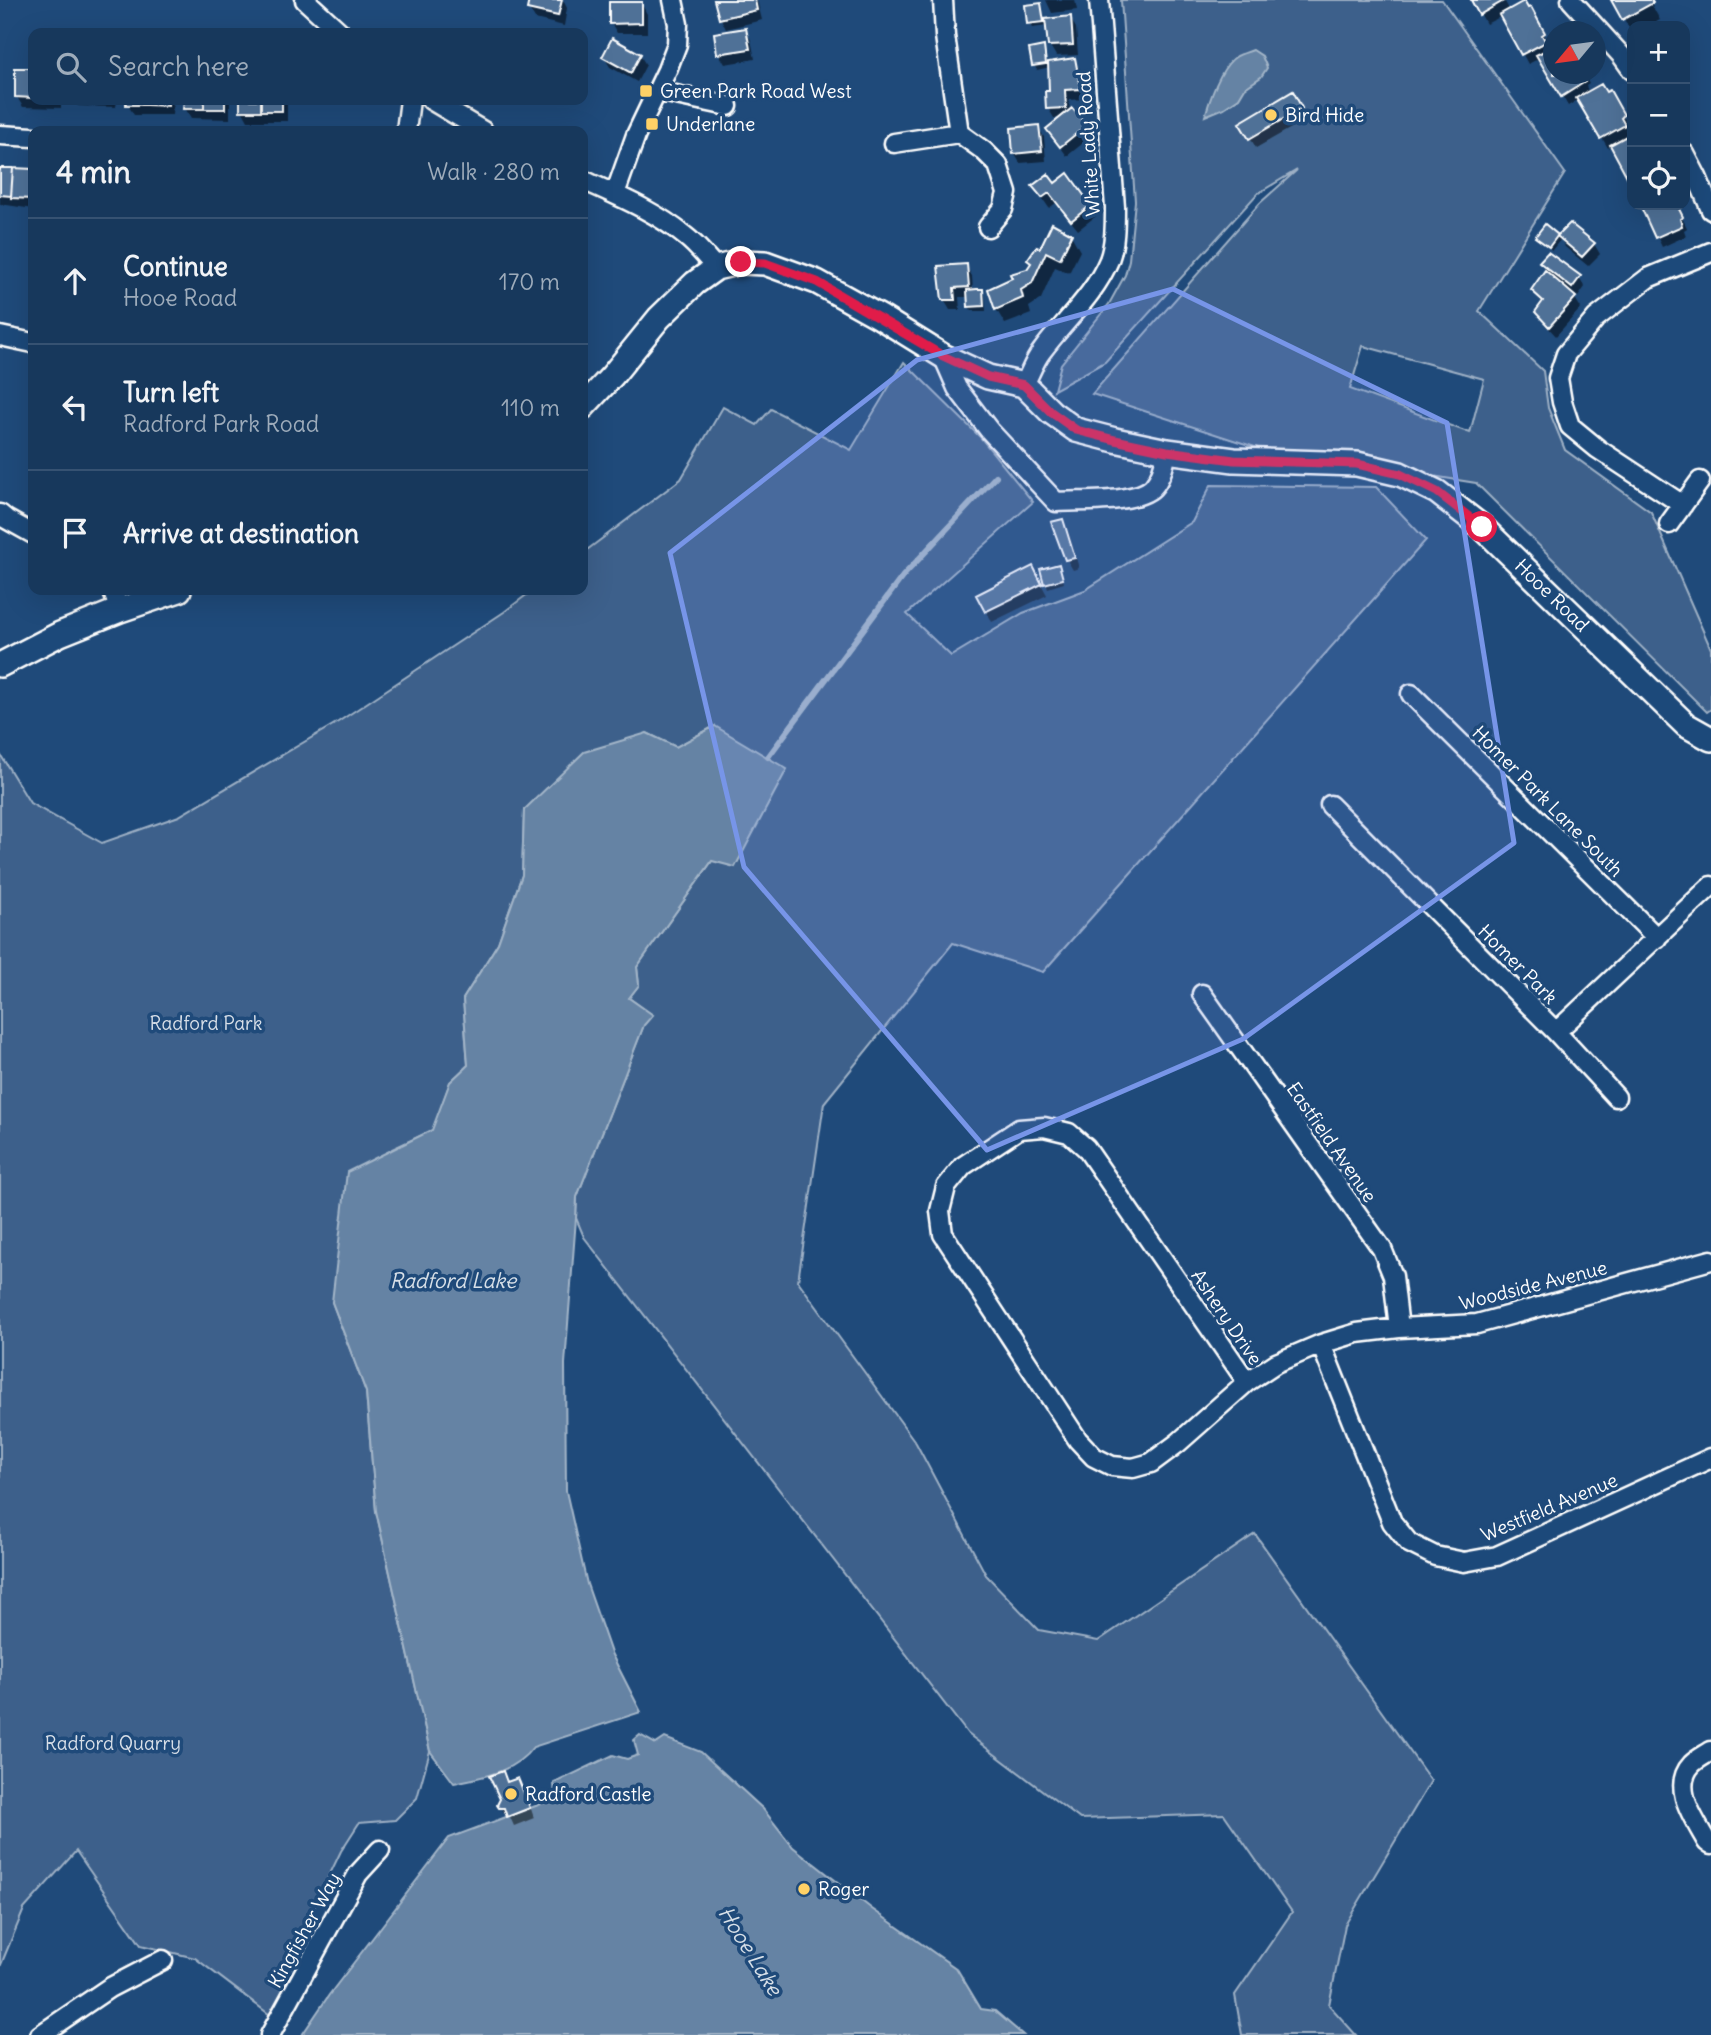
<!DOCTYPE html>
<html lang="en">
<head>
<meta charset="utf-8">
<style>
  :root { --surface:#17385c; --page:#244365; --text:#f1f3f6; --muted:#9eacbb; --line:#365272 }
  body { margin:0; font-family:Delius,sans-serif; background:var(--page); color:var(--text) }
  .controls { position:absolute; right:21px; top:21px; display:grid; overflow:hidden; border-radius:14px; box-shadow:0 7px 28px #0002 }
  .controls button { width:63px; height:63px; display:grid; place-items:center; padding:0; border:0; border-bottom:2px solid var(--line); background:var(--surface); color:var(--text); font:35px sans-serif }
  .compass { position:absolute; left:1543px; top:21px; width:63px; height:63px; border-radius:50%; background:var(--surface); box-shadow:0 7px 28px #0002; rotate:241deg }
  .stop { position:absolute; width:21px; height:21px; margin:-16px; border:5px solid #e11d48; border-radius:50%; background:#fff }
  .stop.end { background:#e11d48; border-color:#fff; box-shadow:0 2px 7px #0008 }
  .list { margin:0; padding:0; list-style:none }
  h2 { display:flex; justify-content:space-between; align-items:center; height:91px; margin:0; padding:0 28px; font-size:30px }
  h2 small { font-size:23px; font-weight:400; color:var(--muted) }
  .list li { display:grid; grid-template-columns:46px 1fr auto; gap:21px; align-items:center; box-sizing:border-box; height:126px; padding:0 28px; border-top:2px solid var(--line) }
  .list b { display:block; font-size:26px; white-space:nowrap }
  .list p { margin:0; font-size:23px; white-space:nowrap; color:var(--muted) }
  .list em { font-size:23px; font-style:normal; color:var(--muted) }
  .icon { flex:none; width:38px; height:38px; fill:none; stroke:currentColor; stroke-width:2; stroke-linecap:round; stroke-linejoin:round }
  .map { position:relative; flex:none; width:1711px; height:2035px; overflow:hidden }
  .search { position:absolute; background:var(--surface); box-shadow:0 7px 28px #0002; left:28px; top:28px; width:560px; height:77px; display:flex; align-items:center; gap:18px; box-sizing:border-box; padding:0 24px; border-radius:14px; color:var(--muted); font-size:26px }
  .panel { position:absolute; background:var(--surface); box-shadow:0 7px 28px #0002; left:28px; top:126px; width:560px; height:469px; border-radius:14px }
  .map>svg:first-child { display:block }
  .green { fill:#3c618b; stroke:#9eb0c5; stroke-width:2; fill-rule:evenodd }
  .water { fill:#6583a4; stroke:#a3b5c8; stroke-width:2 }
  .shadow { fill:#0007 }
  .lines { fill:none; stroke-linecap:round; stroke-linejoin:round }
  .stream { stroke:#a3b5c8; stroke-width:6 }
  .building { fill:#507197; stroke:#fff; stroke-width:2 }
  .minor-casing { stroke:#fff; stroke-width:23 }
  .tertiary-casing { stroke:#fff; stroke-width:28 }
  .minor { stroke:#1f4a7a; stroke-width:18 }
  .tertiary { stroke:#1f4a7a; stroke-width:23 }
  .route { stroke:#e11d48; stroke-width:9 }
  .marked { fill:#7795e8; fill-opacity:0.2; stroke:#7795e8; stroke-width:5; stroke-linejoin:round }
  .poi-dot { fill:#ffd166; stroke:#1f4a7a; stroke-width:2.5 }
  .labels { text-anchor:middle; stroke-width:7; stroke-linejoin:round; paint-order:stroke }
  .poi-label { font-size:19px; fill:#fff; stroke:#1f4a7a; text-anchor:start }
  .street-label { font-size:19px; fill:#fff; stroke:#1f4a7a }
  .park-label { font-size:19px; fill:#d8dfe8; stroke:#1f4a7a }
  .water-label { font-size:21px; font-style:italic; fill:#d8e0e8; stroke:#1f4a7a }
</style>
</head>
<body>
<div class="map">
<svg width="1711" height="2035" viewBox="0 0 1711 2035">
  <rect width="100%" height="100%" fill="#1f4a7a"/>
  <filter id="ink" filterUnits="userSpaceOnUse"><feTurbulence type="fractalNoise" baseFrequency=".0143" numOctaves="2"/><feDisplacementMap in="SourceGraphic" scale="14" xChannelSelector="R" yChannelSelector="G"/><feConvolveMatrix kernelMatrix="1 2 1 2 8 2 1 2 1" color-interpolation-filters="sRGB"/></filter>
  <g filter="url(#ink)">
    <path class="green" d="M1121,0H1442L1565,173L1479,311L1543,371L1548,408L1565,450L1651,512L1711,649V709L1707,712L1476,483L1258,448L1092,394L1260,203L1297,170L1257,194L1105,362L1054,390L1061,364L1109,304L1125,275L1129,260L1135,201ZM1363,346L1484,379L1470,433L1350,389Z
      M904,362L981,438L1033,502L907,614L951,656L1023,613L1085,590L1192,522L1211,485L1376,487L1426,540L1043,972L953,943L824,1103L798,1281L916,1443L986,1575L1039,1630L1098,1641L1255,1534L1431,1781L1345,1925L1329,2005L1356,2035H1242L1235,1995L1292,1912L1224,1814L1080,1819L968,1734L584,1237L576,1218L577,1197L644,1025L652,1015L629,998L639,985L637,967L712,861L715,726L676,747L647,733L524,810L522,875L498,943L463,999L468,1065L450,1082L433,1130L392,1149L332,1302L366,1392L376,1511L430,1751L417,1798L395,1820L359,1823L341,1851L295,1947L278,2021L195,1958L141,1945L76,1851L24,1909L0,1967V754L30,803L102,843L179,816L338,722L504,612L533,590H583V553L681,479L723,407L757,425L771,409L851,450Z"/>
    <path class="water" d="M1253,50L1262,56L1267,68L1261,77L1245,88L1239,98L1224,108L1205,116C1210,99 1221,65 1237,56C1241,54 1248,52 1253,50Z
      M715,726L787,769L735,867L712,861L637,967L639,985L629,998L653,1015L644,1025L577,1197L576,1218L565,1364L566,1491L587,1584L611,1653L641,1712L533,1747C515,1772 483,1777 454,1783L430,1751L376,1511L366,1392L332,1302L347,1172L432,1130L450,1082L468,1065L463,999L498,943L522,875L524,810L584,752L647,733L676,747Z
      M640,1735L656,1744L665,1738L701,1752L763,1809L793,1847L872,1909L957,1969L981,2009L995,2011L1023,2035H302L329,1995L449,1838L541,1804L555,1796L554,1783L613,1755L627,1759L638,1755L634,1740Z"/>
    <path class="shadow" d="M531,0H563L567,8L564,26L535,19L529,9Z
      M716,0H757L762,20L726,29L721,19Z
      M1046,0H1075L1077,10L1052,13Z
      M1473,0H1504L1510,11L1530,9L1549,43L1546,45L1554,74H1583L1589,84L1586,86L1589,93L1606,95L1609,93L1629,126L1625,129L1629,136L1632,135V182L1612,145L1608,148L1579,99L1568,106L1540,58L1528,64L1502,16L1486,24Z
      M1613,0H1649L1660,20L1648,26H1632V33Z
      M641,3L647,14V33H617L611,23Z
      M1040,5L1044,21L1070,18L1076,28L1078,55L1056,56L1050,46L1048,26L1032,28L1029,23Z
      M745,30L751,40L755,59L725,64L719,54L716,35Z
      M1043,48L1047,64L1074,60L1080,70L1085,99L1069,100L1070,111L1072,110L1086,126L1092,136L1067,156L1048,130L1062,118H1054L1048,108L1051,93L1050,67L1037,70L1034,65Z
      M640,55L646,65L637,82L610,67L604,57Z
      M17,70H33V100H61V108L23,107L17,97Z
      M1293,94L1307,119L1256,148L1242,123Z
      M74,100H117L116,107L78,106Z
      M128,100H173L172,115H134L128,105Z
      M185,100H230V119L191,118L185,108Z
      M242,100H287V121H248L242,110Z
      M1038,127L1044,137L1046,161L1020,163L1014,153Z
      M0,170L33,171V209L0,204Z
      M1068,176L1096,216L1078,230L1056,203L1049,208L1034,186L1055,185Z
      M1642,205H1676L1687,228L1684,230L1686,236L1662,247Z
      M1570,225L1594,244L1600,254L1588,266L1565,247L1561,239L1552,250L1539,241L1537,237L1545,226L1558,238Z
      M1071,235L1080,251L1069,273L1055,267L1041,299L1029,307L1031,314L1005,324L996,309L1014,279L1028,270L1032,265L1029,260L1041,250Z
      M1541,262L1579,277L1585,287L1578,297L1571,292L1581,308L1556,336L1544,323L1538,312L1543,304L1533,290L1546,271Z
      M966,266L972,276L973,291H982L985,295L986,311H972L969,307V297H959L960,310H950L944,300Z
      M1062,521L1068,531L1079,568L1073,570L1067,560Z
      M1061,571L1064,583L1048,588L1046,583Z
      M1038,578L1047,595L992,622L979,596Z
      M502,1773L508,1783L517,1780L529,1806L507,1815V1817L499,1805L502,1800Z
      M531,1809L534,1818L514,1826L510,1817Z"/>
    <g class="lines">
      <path class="stream" d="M768,757L903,576L996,476"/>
    </g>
    <path class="building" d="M529,0H562L558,16L527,9Z
      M714,0H755L757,10L719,19Z
      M1471,0H1505L1479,15Z
      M1611,0H1651L1653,3L1622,20Z
      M1524,1L1528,8L1531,7L1545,33L1542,35L1546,42L1521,55L1499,15Z
      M609,2H642V23L609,24Z
      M1041,3L1044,22L1027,24L1025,5Z
      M1071,16L1073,45L1048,46L1045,19Z
      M746,28L750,49L717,54L714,33Z
      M612,38L641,54L631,73L602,57Z
      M1044,46L1046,64L1032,66L1029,49Z
      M1554,46V74H1584L1581,75L1585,82L1561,97L1536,55Z
      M1075,58L1081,89L1065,90L1066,108L1046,109L1045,91H1049L1048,62Z
      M15,68H33V98L15,97Z
      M1601,84L1606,92L1610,90L1624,115L1621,118L1625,125L1600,139L1576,98Z
      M1293,91L1302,108L1249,139L1239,123Z
      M126,100H147V105H126Z
      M147,100H168V106L147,105Z
      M184,100H204V109H183Z
      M204,100H225V109H204Z
      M240,100H261V111H240Z
      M261,100H282V111H261Z
      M1072,108L1087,125L1060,147L1046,129Z
      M1039,125L1042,151L1013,154L1011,128Z
      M1632,133V186L1610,145Z
      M0,168H13L11,196L0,195Z
      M13,168L33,169V199L11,198Z
      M1068,173L1091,205L1071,221L1049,193L1042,198L1032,186L1048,174L1055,183Z
      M1640,205H1677L1683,217L1680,219L1682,226L1655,238Z
      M1052,223L1072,234L1060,259L1046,252L1032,283L1021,290L1023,298L995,310L988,289L1012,278L1010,274L1027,269L1031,263L1027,260L1036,247L1040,248Z
      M1570,223L1595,243L1582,257L1557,236Z
      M1545,224L1558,235L1549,247L1535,237Z
      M1548,252L1581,276L1572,288L1539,262Z
      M967,264L969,287L954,288L955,300H942L938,266Z
      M1545,270L1576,297L1549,327L1535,312L1543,301L1531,290Z
      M977,289H983L984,306L968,307L967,290Z
      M1063,519L1075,558L1065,560L1051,522Z
      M1059,564L1063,579L1044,584L1040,569Z
      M1033,566L1042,584L985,612L976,595Z
      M503,1771L507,1782L518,1778L530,1808L507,1817L504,1808H499L497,1805L500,1799L489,1776Z"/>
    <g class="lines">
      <defs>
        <path id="minor" d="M305,0L341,33
          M943,0L945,36L959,133L984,151L998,165L1007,193L1003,209L988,227
          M1571,0L1622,56L1632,70
          M657,91L728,106
          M431,100L483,131
          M406,131L410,100
          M0,135L33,137
          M894,143L959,133
          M1685,154L1697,177L1711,210
          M583,180C618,196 655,211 685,236C697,245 706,257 716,268
          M615,194L636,135L667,70L677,44L678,24L673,0
          M0,336L33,343
          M943,356L957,388L989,430L1056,502C1080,500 1137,504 1153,487C1162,477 1165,463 1167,451
          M1024,385C1030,374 1034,361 1042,351C1064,321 1094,296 1109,260C1115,244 1115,225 1115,207L1099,0
          M1683,505L1598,449L1570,426L1562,402L1558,378L1566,354L1596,318L1648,278L1711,252
          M0,514L6,519L33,534
          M1669,524L1700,481
          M112,590L120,610
          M1411,694L1657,938
          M1330,805L1556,1032L1711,886
          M1202,994L1382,1249L1393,1276L1399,1328
          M1556,1032L1616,1097
          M1321,1344L1392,1522L1409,1543L1435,1556L1464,1562L1497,1556L1711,1458
          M1247,1382L1086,1148L1069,1133L1044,1127L1019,1129L963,1166L946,1187L940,1211L943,1234L1078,1440L1094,1457L1112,1466L1133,1468L1151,1463L1178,1443L1247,1382L1276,1363L1321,1344L1357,1333L1399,1328L1477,1324L1711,1260
          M1711,1751C1705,1755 1697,1759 1692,1764C1670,1787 1695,1820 1707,1842L1711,1845
          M40,2035L109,1988L163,1960
          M270,2035L358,1874L380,1850"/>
        <g id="tertiary">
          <path id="s1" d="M583,407L612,376L659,318L695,283L716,268L741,262L765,263L817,282L880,317L943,356L988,377L1024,385L1051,412L1076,430L1115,440L1167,451L1234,460L1357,464L1400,474L1437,492L1482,527L1686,725L1711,739"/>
          <path d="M0,665L60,634L120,610L179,590"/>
        </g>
      </defs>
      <use href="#minor" class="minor-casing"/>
      <use href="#tertiary" class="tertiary-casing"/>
      <use href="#minor" class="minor"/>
      <use href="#tertiary" class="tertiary"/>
    </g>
  </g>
  <g class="lines" filter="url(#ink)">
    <path class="route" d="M741,262L765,263L817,282L943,356L988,377L1024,385L1051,412L1076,430L1115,440L1167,451L1234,460L1357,464L1400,474L1437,492L1482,527"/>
  </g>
  <path class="marked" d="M1173,289L1447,423L1514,843L1243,1039L987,1150L744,867L670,553L917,360Z"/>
  <g class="poi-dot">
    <rect x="639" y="84" width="14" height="14" rx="3.5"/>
    <circle cx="1271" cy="115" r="7"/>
    <rect x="645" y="117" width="14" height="14" rx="3.5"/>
    <circle cx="511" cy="1794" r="7"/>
    <circle cx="804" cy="1889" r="7"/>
  </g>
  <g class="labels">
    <g class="poi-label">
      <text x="660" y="98">Green Park Road West</text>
      <text x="1285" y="122">Bird Hide</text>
      <text x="666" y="131">Underlane</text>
      <text x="525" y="1801">Radford Castle</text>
      <text x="818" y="1896">Roger</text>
    </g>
    <g class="street-label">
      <text transform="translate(1088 144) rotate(-94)" y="7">White Lady Road</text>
      <text dy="7" stroke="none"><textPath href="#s1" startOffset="1124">Hooe Road</textPath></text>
      <text transform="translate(1548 801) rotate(45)" y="7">Homer Park Lane South</text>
      <text transform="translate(1518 964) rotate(45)" y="7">Homer Park</text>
      <text transform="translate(1332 1142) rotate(55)" y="7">Eastfield Avenue</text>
      <text transform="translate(1533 1285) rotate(-14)" y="7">Woodside Avenue</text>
      <text transform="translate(1227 1317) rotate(56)" y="7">Ashery Drive</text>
      <text transform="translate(1549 1507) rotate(-23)" y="7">Westfield Avenue</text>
      <text transform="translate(304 1930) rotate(-61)" y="7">Kingfisher Way</text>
    </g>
    <g class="park-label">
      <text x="206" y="1030">Radford Park</text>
      <text x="113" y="1750">Radford Quarry</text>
    </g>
    <g class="water-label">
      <text x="453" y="1288">Radford Lake</text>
      <text transform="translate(750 1951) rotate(58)" y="7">Hooe Lake</text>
    </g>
  </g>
</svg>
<div class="controls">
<button>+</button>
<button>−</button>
<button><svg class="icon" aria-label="locate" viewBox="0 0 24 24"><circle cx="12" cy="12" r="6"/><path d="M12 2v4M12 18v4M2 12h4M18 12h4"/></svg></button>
</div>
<svg class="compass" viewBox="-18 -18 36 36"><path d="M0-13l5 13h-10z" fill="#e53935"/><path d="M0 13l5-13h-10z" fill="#9eacbb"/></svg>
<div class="stop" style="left:1482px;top:527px"></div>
<div class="stop end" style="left:741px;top:262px"></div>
<div class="search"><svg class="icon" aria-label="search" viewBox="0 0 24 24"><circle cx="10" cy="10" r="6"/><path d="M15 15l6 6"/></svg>Search here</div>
<section class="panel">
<h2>4 min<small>Walk · 280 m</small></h2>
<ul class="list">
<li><svg class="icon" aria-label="ahead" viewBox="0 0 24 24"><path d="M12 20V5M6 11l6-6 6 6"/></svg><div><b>Continue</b><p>Hooe Road</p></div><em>170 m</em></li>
<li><svg class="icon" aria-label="left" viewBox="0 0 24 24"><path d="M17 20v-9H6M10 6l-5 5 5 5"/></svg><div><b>Turn left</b><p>Radford Park Road</p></div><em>110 m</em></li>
<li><svg class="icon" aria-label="arrive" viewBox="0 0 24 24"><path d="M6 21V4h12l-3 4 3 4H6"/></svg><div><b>Arrive at destination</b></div></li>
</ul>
</section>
</div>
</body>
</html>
